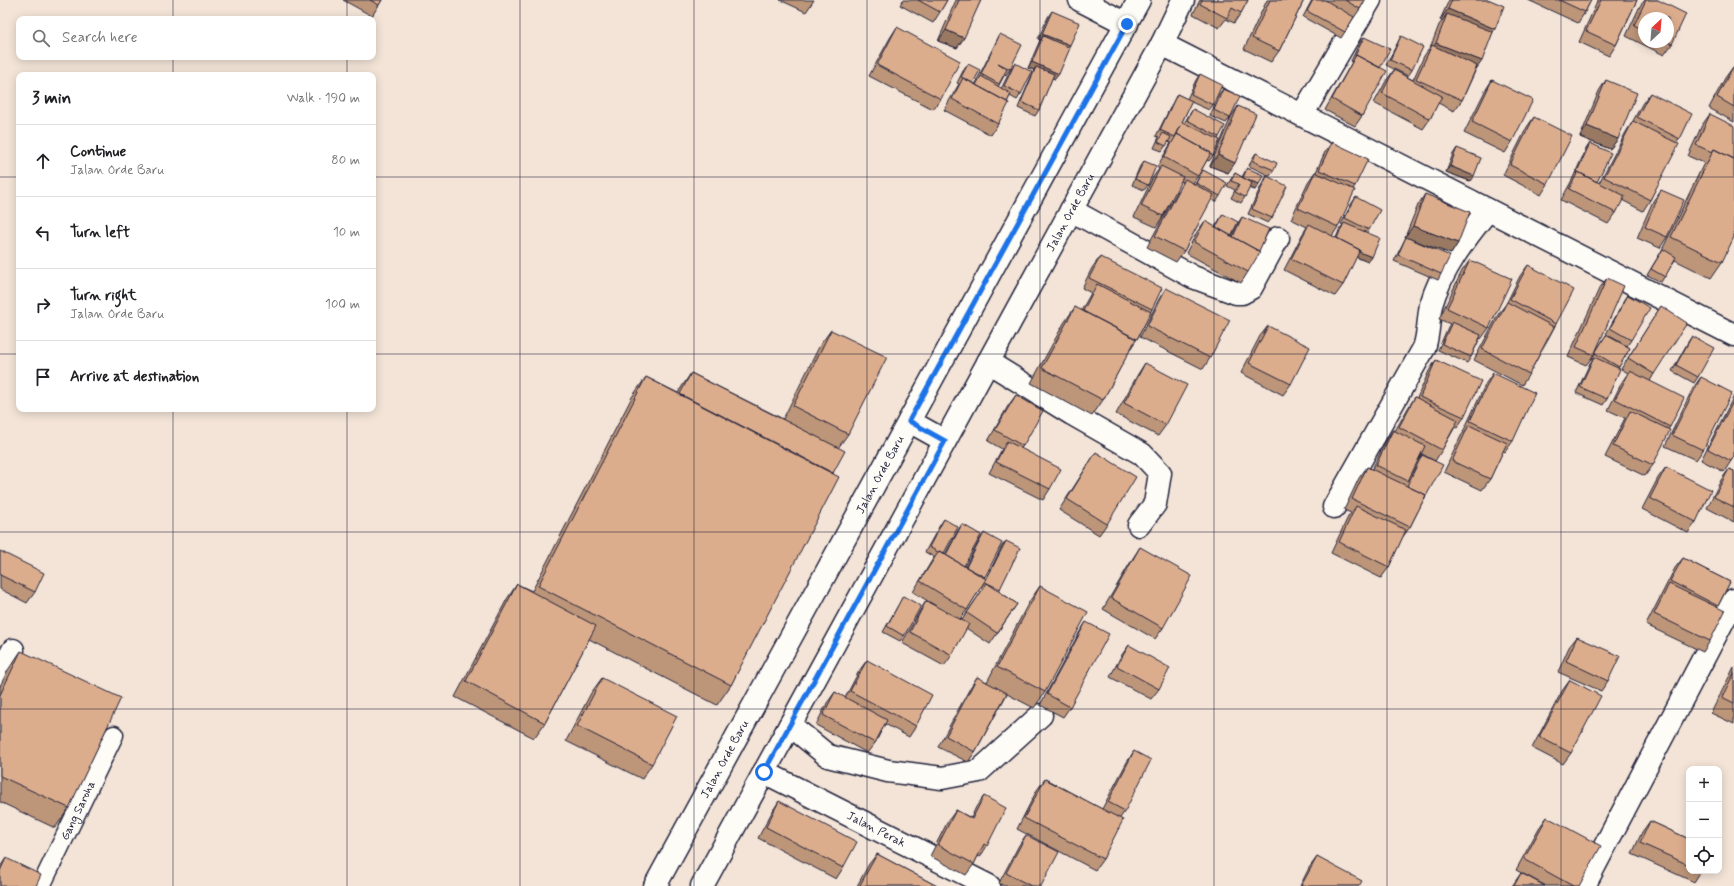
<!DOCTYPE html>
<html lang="en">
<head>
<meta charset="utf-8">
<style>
  :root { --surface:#fff; --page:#f6f6f6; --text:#202124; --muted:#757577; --line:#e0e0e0 }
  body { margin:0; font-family:Mynerve,sans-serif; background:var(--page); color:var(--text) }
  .controls { position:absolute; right:12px; bottom:12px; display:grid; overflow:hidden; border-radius:8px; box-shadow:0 2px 10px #0003 }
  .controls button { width:36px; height:36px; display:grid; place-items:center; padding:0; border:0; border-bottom:1px solid var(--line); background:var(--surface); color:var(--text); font:20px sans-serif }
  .compass { position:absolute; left:1638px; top:12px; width:36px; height:36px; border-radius:50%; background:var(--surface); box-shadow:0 2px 10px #0003; rotate:26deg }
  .stop { position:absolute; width:12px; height:12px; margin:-9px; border:3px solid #1a73e8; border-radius:50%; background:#fff }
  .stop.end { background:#1a73e8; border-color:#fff; box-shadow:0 1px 4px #0008 }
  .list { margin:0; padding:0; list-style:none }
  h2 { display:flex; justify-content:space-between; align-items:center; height:52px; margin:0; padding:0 16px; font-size:17px }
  h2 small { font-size:13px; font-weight:400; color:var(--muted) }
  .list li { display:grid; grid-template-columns:26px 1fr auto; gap:12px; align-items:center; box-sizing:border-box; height:72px; padding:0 16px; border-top:1px solid var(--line) }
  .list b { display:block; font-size:15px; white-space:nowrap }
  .list p { margin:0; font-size:13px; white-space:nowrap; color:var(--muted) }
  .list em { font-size:13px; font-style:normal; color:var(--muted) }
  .icon { flex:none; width:22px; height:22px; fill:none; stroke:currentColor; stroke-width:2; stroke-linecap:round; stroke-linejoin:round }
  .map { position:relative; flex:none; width:1734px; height:886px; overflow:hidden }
  .search { position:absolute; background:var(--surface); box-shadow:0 2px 10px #0003; left:16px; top:16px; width:360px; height:44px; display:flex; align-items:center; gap:10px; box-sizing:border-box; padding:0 14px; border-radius:8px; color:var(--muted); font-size:15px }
  .panel { position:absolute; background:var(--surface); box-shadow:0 2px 10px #0003; left:16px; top:72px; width:360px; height:340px; border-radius:8px }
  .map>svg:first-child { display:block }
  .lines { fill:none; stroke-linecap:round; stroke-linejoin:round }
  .lane-casing { stroke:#22223b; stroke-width:21 }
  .street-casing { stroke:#22223b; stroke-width:25 }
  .secondary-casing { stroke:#22223b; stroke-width:25 }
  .lane { stroke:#fdfcf7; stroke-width:18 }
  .street { stroke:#fdfcf7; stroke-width:22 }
  .secondary { stroke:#fdfcf7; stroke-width:22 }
  .wall { fill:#bd9579; stroke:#22223b; fill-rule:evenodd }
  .shaded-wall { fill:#9a7963; stroke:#22223b }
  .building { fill:#dcad8d; stroke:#22223b }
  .route { stroke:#1a73e8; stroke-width:5 }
  .grid { fill:none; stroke:#22223b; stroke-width:1; stroke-opacity:0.55 }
  .labels { text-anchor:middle; stroke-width:3; stroke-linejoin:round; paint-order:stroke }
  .street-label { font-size:12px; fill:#22223b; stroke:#fdfcf7 }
</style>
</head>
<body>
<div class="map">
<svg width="1734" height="886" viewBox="0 0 1734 886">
  <rect width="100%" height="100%" fill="#f3e4d7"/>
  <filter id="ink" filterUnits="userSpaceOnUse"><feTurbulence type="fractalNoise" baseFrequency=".025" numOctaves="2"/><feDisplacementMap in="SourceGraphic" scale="8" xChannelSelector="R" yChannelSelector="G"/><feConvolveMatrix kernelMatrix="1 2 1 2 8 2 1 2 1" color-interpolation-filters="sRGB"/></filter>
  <g filter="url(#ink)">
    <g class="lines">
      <defs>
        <g id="lane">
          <path id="s1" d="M41,886L114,735"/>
        </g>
        <g id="street">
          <path d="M1080,0L1127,24"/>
          <path d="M1302,115L1370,0"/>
          <path d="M1071,210L1193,277L1236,293H1242L1251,288L1278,238"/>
          <path d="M988,362L1072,414L1142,454L1160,473L1155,504L1139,525"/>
          <path d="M1334,507L1424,348C1429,334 1428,319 1431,305C1441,270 1466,237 1488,210"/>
          <path d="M0,674L13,650"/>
          <path d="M790,725L828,756L888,771L942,778L979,771L1041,715"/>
          <path id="s2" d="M764,772L989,886"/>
          <path d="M1584,886L1734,600"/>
        </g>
        <g id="secondary">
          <path d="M1162,44L1734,335"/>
          <path d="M909,421L945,441"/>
          <path id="s3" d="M655,886L1139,0"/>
          <path id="s4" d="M702,886L1162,44L1183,0"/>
        </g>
      </defs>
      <use href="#lane" class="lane-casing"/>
      <use href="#street" class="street-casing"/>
      <use href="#secondary" class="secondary-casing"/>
      <use href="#lane" class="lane"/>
      <use href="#street" class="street"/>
      <use href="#secondary" class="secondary"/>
    </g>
    <path class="wall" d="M343,0H382L372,16Z
      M780,0H814L806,12Z
      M903,0H947L940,12L933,23L900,5Z
      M956,0H981L957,48L938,41Z
      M1200,0H1248L1241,13L1234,23L1226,19L1219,28L1193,14Z
      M1267,0H1304L1279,51L1271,62L1244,49Z
      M1312,0H1365L1360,9L1353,19L1341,38L1303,17Z
      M1449,0H1490L1493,32L1462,100L1454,111L1438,103L1430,119L1423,129L1374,103L1386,81L1394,70L1413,80L1424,56L1431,46L1439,25L1442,21L1440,20Z
      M1528,0H1591L1585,12L1578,23Z
      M1598,0H1637L1616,45L1609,56L1579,42Z
      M1645,0H1658L1672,44L1664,55L1626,36L1640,6ZM1644,18L1668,42H1644Z
      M1052,11L1069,47L1055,79L1052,78L1039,110L1035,116L1018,108L1034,70L1028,68L1040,40L1038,39L1048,17Z
      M897,27L941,99L933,109L869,76L890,38Z
      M1000,34L1010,69L1006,75L1005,74L998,87L1001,89L1011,69L1015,63L1021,94L1017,100L1010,96L1007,102L998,124L991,135L944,110L956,89L959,84L957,83L964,69L968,64L973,83L975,84L978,80H977Z
      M1401,36L1412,70L1408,76L1386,65L1398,42Z
      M1364,37L1380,68L1362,116L1355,126L1325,110L1352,62L1351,61L1360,42Z
      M1733,67L1734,68V122L1709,108L1725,78Z
      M1200,74L1213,105L1209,110L1191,102L1182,122L1184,123L1193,109L1219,137L1218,139L1213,156L1209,161L1207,160L1198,176L1193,183L1195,184L1203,170L1220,196L1216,202L1211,199L1184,251L1176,262L1147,247L1178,190L1183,182L1180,181L1163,216L1156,227L1134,217L1153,177L1159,169L1157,167L1171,143L1168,142L1162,151L1154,148L1159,137L1156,136L1177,94L1187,99L1196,80Z
      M1492,80L1512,142L1505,153L1464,133L1485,91Z
      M1606,80L1618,139L1610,149L1580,137L1599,91Z
      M1223,89L1230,118L1226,123L1210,116L1219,94Z
      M1650,93L1680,139L1676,143L1650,200L1643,211L1622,200L1616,213L1608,224L1561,200L1572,180L1586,149L1590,143L1597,182L1599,183L1626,132L1633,121L1642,104Z
      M1238,106L1228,173L1210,166L1231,117Z
      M1710,114L1722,262L1711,278L1675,260L1661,282L1647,275L1661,252L1704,163L1688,156L1702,125Z
      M1534,117L1548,184L1541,195L1503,175L1527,127Z
      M1332,142L1355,186L1353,189L1338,227L1332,236L1336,238L1340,228L1343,225L1341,224L1352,203L1356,197L1369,230L1367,233L1372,257L1368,262L1356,257L1343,285L1335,296L1284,270L1302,235L1307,227L1291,219L1308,182L1315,172H1316L1325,152Z
      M1457,148L1470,181L1446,172L1453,154Z
      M1256,153L1274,170L1270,176L1249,166L1252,159Z
      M1144,161L1148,185L1144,190L1132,185L1140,166Z
      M1247,168L1255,190L1249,188L1245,197L1241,203L1231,198L1235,190L1227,186L1231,179L1235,173L1242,177Z
      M1267,176L1272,218L1268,223L1248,214L1263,182Z
      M1661,190L1667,237L1660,248L1637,238L1653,201Z
      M1425,194L1458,243L1451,254L1405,237L1418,205Z
      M1223,214L1232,236L1238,223L1242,217L1248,272L1241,283L1186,253L1197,232L1205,221L1215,227Z
      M1406,237L1441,274L1438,280L1394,261Z
      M1100,257L1152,309L1137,339L1132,346L1103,400L1092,416L1031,383L1064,323L1075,307L1081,311L1091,293L1082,288L1092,268Z
      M1470,260L1489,328L1481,339L1480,338L1471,357L1467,363L1438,350L1448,327L1450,324L1439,319L1462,271Z
      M1528,265L1556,324L1529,374L1522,385L1474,360L1499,313L1506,304L1520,276Z
      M1607,278L1594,355L1586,365L1568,357L1599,289Z
      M1166,288L1210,358L1203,369L1140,337L1159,299Z
      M1628,295L1631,340L1627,346L1606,334L1624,301Z
      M1661,306L1654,374L1650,381L1670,427L1668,429L1653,465L1645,476L1605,457L1623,422L1625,418L1608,410L1622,382L1628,373L1621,369Z
      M1268,326L1291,384L1283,395L1241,373L1260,336Z
      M831,330L848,434L838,448L833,474L731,685L717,705L589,639L545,723L534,738L455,697L507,599L517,584L532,591L632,397L646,377L678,393L681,388L691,373L783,419L820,345Z
      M1606,335L1630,348L1618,368L1607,399L1603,405L1576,393L1590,363L1593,359H1591Z
      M1692,336L1698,377L1694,383L1672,371L1688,342Z
      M1436,360L1464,417L1457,428L1455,427L1442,450L1435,461L1422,454L1419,460L1422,455L1425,498L1422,503L1410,527L1402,538L1389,567L1381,578L1331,553L1348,517L1351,513L1344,510L1359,478L1367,467L1372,469L1386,441L1393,430L1395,431L1408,408L1415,397L1417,398L1429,371Z
      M1145,363L1166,425L1158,436L1116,414L1138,374Z
      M1493,373L1513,441L1505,452L1503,451L1490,479L1482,490L1444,472L1461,436L1464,432H1463L1486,383Z
      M1701,377L1703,450L1696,460L1665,446L1693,388Z
      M1016,395L1023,446L1021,448L1050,489L1043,500L989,473L1002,449L988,441L1008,406Z
      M1734,396V456L1731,461L1724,472L1701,460Z
      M1096,452L1107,524L1099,535L1059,510L1089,463Z
      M1666,467L1696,522L1688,533L1642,509L1658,478Z
      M1729,469L1734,471V522L1707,508L1721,480Z
      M944,519V553L945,554L958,530L962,524L964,566L965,567L980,539L984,533L985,577L984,578L986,579L1002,546L1006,541L1000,589L999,591L1017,604L990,644L966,628L952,655L944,666L902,643L919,612L926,601L936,606L913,592L934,557L925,552L940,525ZM985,580L981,588L983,589L962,620L960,619L967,610Z
      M1140,547L1163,628L1155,639L1103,609L1133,558Z
      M0,551L35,592L27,603L0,589Z
      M1683,558L1730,582L1717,607L1710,641L1703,652L1646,625L1675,568Z
      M1040,586L1045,692L1034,708L1007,694L975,752L968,762L938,747L970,688L977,677L987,682L1029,602Z
      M903,596L904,636L900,641L883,632L900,602Z
      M1086,622L1070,707L1063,717L1040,705L1079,633Z
      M1577,637L1608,681L1601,691L1558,672L1569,647Z
      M1129,645L1159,689L1151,699L1110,677L1121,656Z
      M21,651L69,808L55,828L0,802V686L8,670Z
      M867,660L916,726L909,737L885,724L875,743L867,753L816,725L827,703L835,692L845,698L859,671Z
      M1734,667V724L1711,713Z
      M602,678L652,764L642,779L566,741L591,693Z
      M1570,680L1571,753L1563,764L1532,748L1562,691Z
      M1134,751L1125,811L1120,818L1103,859L1095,870L1017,829L1037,790L1045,779L1102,809L1127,762Z
      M984,796L987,846L980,857L978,856L974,864L966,875L930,856L948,821L956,810L971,818L976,807Z
      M779,801L843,868L836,879L758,838L772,812Z
      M1547,817L1579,886H1546L1516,870L1539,828Z
      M1650,821L1689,839V871H1701L1694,882L1632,854L1642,832Z
      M1026,835L1041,886H1004L999,883L1019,845Z
      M877,854L937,886H857L869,864Z
      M1317,857L1359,886H1300L1309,868Z
      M6,858L0,886V867Z
      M1521,873L1545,886H1512Z"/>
    <path class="shaded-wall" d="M1448,9L1495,29L1487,40L1447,14L1442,21L1440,20Z
      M946,30L964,38L957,48L938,41Z
      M1042,34L1070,45L1066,51L1043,36L1040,40L1038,39Z
      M1436,43L1482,61L1474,72L1428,54Z
      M1032,62L1059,74L1055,79L1035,71L1036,67L1034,70L1028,68Z
      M1587,126L1618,139L1610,149L1580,137Z
      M1218,155L1235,163L1228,173L1210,166Z
      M1450,166L1474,176L1470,181L1446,172Z
      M1243,178L1259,184L1255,190L1239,183Z
      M1413,226L1458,243L1451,254L1405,237Z
      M1336,242L1372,257L1368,262L1332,247Z"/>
    <path class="building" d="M370,0H382L379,5Z
      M918,0H947L940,12Z
      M959,0H981L964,38L946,30Z
      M1202,0H1248L1241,13L1232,8L1227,18L1200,4Z
      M1270,0H1304L1279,51L1252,38Z
      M1313,0H1325L1354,17L1345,32L1307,11Z
      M1345,0H1365L1360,9Z
      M1452,0H1490L1504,6L1495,29L1448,9Z
      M1559,0H1591L1585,12Z
      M1601,0H1637L1616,45L1586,31Z
      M1646,0H1658L1686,14L1672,44L1668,42V18H1644V30L1634,25Z
      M1052,11L1080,23L1070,45L1042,34Z
      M1447,14L1493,32L1482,61L1436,43Z
      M897,27L960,61L941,99L877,65Z
      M1000,34L1022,45L1010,69L998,63L1007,69L999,84L981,74Z
      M1043,36L1070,48L1059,74L1032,62Z
      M1401,36L1423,47L1412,70L1390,60Z
      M1364,37L1390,49L1380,68L1356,55V56H1355Z
      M1432,45L1477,66L1462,100L1416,79Z
      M1356,55L1387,71L1362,116L1332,99Z
      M1015,63L1032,72L1021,94L1004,86Z
      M968,64L980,70L973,83L961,77Z
      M1036,67L1054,74L1039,110L1021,102Z
      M1733,67L1734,68V107L1717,97Z
      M1394,70L1442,96L1430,119L1382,93Z
      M1200,74L1222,85L1213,105L1191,94Z
      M981,76L1011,94L1007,102L976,85Z
      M963,78L1009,103L998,124L952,99Z
      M1492,80L1533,100L1512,142L1472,122Z
      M1606,80L1637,93L1618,139L1587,126Z
      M1223,89L1240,96L1230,118L1214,110Z
      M1650,93L1692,114L1680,139L1637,117Z
      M1177,94L1192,101L1182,122L1220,140L1213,156L1210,154L1211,153L1177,134L1181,125L1175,137L1160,130Z
      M1238,106L1256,114L1235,163L1218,155Z
      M1193,109L1225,126L1219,137L1187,120Z
      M1710,114L1734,126V159L1714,149L1712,152L1696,145Z
      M1534,117L1572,136L1548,184L1510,165Z
      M1633,121L1679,144L1650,200L1604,177Z
      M1163,133L1171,137L1166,146L1158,142Z
      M1177,134L1211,153L1198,176L1164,157Z
      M1332,142L1368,159L1355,186L1319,170Z
      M1590,143L1611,153L1597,182L1578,172L1576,174Z
      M1457,148L1481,158L1474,176L1450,166Z
      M1714,149L1734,159V237L1722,262L1671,237Z
      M1256,153L1277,163L1274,170L1253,161Z
      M1144,161L1156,166L1148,185L1135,179Z
      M1161,166L1183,177L1163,216L1141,206Z
      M1247,168L1263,175L1259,184L1243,178Z
      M1203,170L1227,183L1220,196L1196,183Z
      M1315,172L1355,190L1338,227L1298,208Z
      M1578,172L1625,196L1616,213L1569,189Z
      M1235,173L1252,183L1245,197L1235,192L1239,184L1231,181Z
      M1267,176L1287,186L1272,218L1252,209Z
      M1185,179L1214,195L1184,251L1155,236Z
      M1661,190L1684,200L1667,237L1645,227Z
      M1425,194L1470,212L1458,243L1413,226Z
      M1356,197L1380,210L1369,230L1345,218Z
      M1223,214L1238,222L1231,236L1216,227Z
      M1242,217L1269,229L1259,251L1233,237Z
      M1205,221L1260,252L1248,272L1194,242Z
      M1344,223L1380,238L1372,257L1359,252L1360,250L1337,238Z
      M1309,224L1360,250L1343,285L1291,259Z
      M1406,237L1450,256L1441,274L1398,255Z
      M1663,249L1676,257L1665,277L1651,269Z
      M1100,257L1162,288L1152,309L1089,278Z
      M1470,260L1512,279L1489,328L1447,308Z
      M1528,265L1574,290L1556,324L1510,299Z
      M1607,278L1624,286L1594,355L1576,347Z
      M1097,284L1151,312L1137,339L1083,311Z
      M1166,288L1230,320L1210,358L1147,326Z
      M1628,295L1650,308L1631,340L1610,328Z
      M1507,302L1554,327L1529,374L1482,349Z
      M1661,306L1687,323L1654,374L1628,358Z
      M1075,307L1136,339L1103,400L1042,368Z
      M1452,322L1481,335L1471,357L1442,344Z
      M1268,326L1310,347L1291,384L1249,363Z
      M831,330L887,357L848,434L793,406Z
      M1606,335L1630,348L1619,367L1595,353Z
      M1692,336L1714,348L1698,377L1676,365Z
      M1594,357L1620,369L1607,399L1580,387Z
      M1436,360L1481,381L1464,417L1420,397Z
      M1145,363L1187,385L1166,425L1124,403Z
      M1630,371L1684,398L1670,427L1615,399Z
      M691,373L845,451L833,473L680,394Z
      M1493,373L1535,393L1513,441L1470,421Z
      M646,377L839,477L731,685L538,586Z
      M1701,377L1732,393L1703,450L1672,435Z
      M1016,395L1043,411L1023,446L995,430Z
      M1415,397L1458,420L1442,450L1399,427Z
      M1734,400V456L1731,461L1708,449Z
      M1630,411L1670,430L1653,465L1613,446Z
      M1469,425L1507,443L1490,479L1452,461Z
      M1393,430L1425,446L1408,481L1376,465Z
      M1007,441L1061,469L1050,489L996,462Z
      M1096,452L1136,477L1107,524L1067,499Z
      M1422,455L1443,465L1425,498L1426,495L1407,486Z
      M1367,467L1426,495L1410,527L1352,499Z
      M1666,467L1711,490L1696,522L1650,498Z
      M1729,469L1734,471V507L1714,497Z
      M1356,506L1406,530L1389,567L1339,542Z
      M944,519L958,527L944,553L939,551L938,552L929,547Z
      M962,524L981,535L964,566L946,555Z
      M984,533L1002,543L985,577L966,567Z
      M1006,541L1020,548L1000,589L985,582Z
      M1140,547L1192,576L1163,628L1111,598Z
      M0,551L44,573L35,592L0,575Z
      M939,551L986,579L967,610L920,581Z
      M1683,558L1730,582L1718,606L1670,581Z
      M987,583L1017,604L997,633L967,613Z
      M517,584L596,626L545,723L466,681Z
      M1669,584L1725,611L1710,641L1654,614Z
      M1040,586L1088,612L1045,692L997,667Z
      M903,596L921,606L904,636L887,626Z
      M926,601L969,624L952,655L910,632Z
      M1086,622L1109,634L1070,707L1047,694Z
      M1577,637L1620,656L1608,681L1566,661Z
      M1129,645L1170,668L1159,689L1117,666Z
      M21,651L121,698L69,808L0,776V695Z
      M867,660L932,695L916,726L850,691Z
      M1734,673V703L1722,697Z
      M977,677L1007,693L975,752L946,736Z
      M602,678L677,716L652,764L577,726Z
      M1570,680L1601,696L1571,753L1539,737Z
      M835,692L887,720L875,743L823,715Z
      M1134,751L1151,760L1125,811L1108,802Z
      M1045,779L1123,820L1103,859L1024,818Z
      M984,796L1006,808L987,846L984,844L974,864L938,845L956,810L972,819Z
      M779,801L857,842L843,868L766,827Z
      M1547,817L1601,846L1579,886H1573L1524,859Z
      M1650,821L1689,839V865L1640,843Z
      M1026,835L1059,852L1041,886H1031L1006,873Z
      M877,854L937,886H862L860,885Z
      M1317,857L1362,881L1359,886H1301Z
      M6,858L41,875L36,886H0V871Z
      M1521,873L1545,886H1514Z"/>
  </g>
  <g class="lines" filter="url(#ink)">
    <path class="route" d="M764,772L945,441L909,421L1127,24"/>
  </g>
  <path class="grid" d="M173,0V19M347,0V19M520,0V886M694,0V886M867,0V886M1040,0V886M1214,0V886M1387,0V886M1561,0V886M173,57V75M347,57V75M0,177H19M373,177H1734M0,354H19M373,354H1734M173,409V886M347,409V886M0,532H1734M0,709H1734"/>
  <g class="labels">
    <g class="street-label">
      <text dy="4" stroke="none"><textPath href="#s4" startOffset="768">Jalan Orde Baru</textPath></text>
      <text dy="4" stroke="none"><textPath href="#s3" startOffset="469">Jalan Orde Baru</textPath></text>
      <text dy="4" stroke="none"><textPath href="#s3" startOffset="145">Jalan Orde Baru</textPath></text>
      <text dy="4" stroke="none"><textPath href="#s1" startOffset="84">Gang Saroha</textPath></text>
      <text dy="4" stroke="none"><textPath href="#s2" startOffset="126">Jalan Perak</textPath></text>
    </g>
  </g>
</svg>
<div class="controls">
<button>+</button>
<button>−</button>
<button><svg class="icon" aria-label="locate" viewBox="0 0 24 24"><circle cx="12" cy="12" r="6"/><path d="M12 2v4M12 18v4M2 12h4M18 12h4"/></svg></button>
</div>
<svg class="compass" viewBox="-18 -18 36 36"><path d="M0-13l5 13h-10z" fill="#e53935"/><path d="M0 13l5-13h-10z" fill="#757577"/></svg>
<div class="stop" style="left:764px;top:772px"></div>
<div class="stop end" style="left:1127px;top:24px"></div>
<div class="search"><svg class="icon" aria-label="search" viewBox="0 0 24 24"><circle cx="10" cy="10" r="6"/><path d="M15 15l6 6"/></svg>Search here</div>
<section class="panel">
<h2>3 min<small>Walk · 190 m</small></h2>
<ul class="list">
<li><svg class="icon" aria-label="ahead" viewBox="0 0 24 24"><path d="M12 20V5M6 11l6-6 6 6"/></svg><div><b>Continue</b><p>Jalan Orde Baru</p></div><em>80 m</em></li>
<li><svg class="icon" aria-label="left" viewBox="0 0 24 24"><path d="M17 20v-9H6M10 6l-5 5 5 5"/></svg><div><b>Turn left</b></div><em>10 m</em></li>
<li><svg class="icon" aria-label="right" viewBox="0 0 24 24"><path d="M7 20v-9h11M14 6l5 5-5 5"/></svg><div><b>Turn right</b><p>Jalan Orde Baru</p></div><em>100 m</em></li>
<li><svg class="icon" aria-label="arrive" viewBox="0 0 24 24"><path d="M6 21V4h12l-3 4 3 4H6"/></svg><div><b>Arrive at destination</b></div></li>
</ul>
</section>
</div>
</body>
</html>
